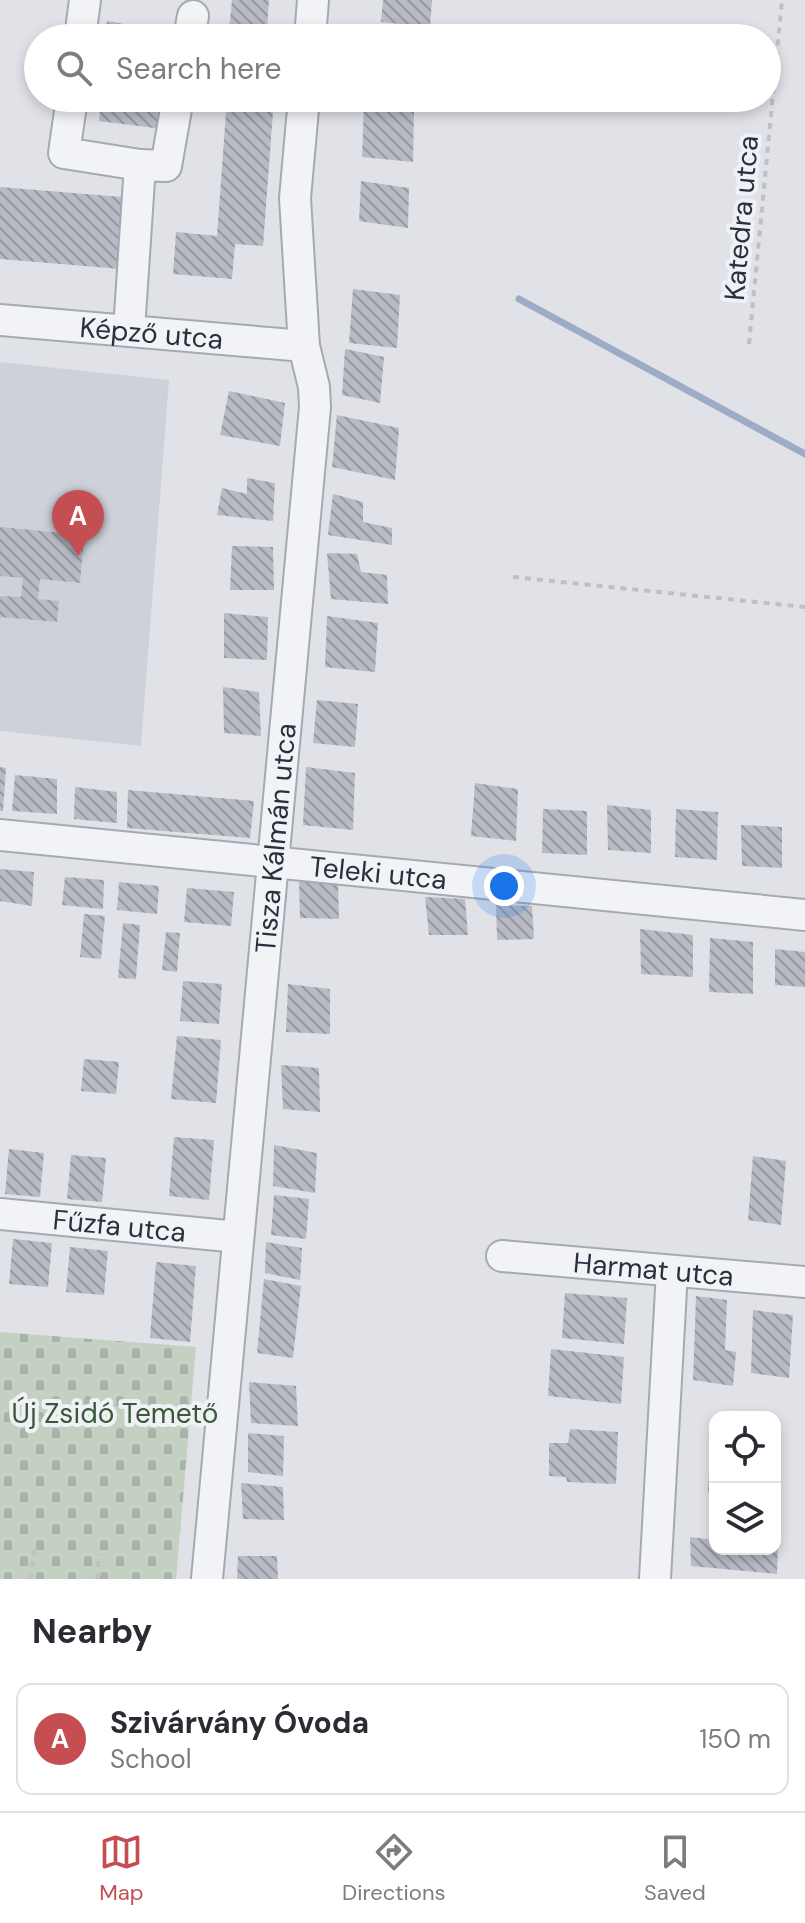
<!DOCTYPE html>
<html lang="en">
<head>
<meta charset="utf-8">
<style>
  :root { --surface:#fff; --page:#f7f7f7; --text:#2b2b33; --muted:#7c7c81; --line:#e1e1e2; --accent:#c44e51 }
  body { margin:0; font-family:"DM Sans",sans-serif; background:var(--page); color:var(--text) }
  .controls { position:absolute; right:24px; bottom:24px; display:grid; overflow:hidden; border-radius:16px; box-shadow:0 4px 12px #0003 }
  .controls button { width:72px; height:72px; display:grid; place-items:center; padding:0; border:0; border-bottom:2px solid var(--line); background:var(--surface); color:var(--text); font:40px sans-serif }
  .you { position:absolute; left:504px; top:886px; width:28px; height:28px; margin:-20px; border:6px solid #fff; border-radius:50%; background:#1a73e8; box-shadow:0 0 0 12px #1a73e833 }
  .badge { display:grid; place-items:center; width:52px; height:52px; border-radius:50%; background:var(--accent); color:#fff; font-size:26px; font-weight:700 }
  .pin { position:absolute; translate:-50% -66px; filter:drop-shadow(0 2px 4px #0008) }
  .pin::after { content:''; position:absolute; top:42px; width:28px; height:24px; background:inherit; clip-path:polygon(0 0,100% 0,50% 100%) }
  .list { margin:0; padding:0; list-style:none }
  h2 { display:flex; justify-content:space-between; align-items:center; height:104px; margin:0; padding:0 32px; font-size:34px }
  h2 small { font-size:26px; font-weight:400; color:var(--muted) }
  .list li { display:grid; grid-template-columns:52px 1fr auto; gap:24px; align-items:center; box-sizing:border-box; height:112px; margin:0 16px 16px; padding:0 16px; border:2px solid var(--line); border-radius:16px }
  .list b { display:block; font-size:30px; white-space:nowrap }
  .list p { margin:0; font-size:26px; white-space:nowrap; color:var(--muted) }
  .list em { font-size:26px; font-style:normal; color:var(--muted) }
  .icon { flex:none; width:44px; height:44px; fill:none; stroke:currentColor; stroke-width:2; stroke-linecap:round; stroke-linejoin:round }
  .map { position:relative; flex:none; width:805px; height:1579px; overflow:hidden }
  .search { position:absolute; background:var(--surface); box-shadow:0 4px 12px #0003; left:24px; right:24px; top:24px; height:88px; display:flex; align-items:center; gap:20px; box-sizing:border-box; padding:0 28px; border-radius:44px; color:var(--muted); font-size:30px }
  .sheet { height:232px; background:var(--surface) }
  nav { display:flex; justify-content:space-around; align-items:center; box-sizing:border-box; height:112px; border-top:2px solid var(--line); background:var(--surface); font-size:22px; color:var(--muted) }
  nav a { display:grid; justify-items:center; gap:4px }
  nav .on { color:var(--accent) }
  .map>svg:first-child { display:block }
  .built { fill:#ced1da }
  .cemetery { fill:url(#cemetery-stones) }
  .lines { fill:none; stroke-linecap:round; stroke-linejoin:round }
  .stream { stroke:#9dacc5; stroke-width:7 }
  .building { fill:url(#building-back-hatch) }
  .minor-casing { stroke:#a6a9b2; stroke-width:34 }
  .path { stroke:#bec0c6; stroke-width:4; stroke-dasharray:6 6; stroke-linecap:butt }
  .minor { stroke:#f2f3f6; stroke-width:30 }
  .labels { text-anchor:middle; stroke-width:8; stroke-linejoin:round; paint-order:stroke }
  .street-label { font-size:28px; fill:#2a2f3e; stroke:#eff1f6 }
  .park-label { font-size:28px; fill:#3a5938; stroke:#eff1f6 }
</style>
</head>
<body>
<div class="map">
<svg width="805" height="1579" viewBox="0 0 805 1579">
  <defs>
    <pattern id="cemetery-stones" width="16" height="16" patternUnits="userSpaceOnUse" patternTransform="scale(2)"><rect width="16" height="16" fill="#c4d1c2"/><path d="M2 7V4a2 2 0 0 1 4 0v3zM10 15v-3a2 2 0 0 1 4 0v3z" fill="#a9b4a8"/></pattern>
    <pattern id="building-back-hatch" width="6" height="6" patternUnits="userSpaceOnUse" patternTransform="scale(2)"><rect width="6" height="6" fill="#b8bbc4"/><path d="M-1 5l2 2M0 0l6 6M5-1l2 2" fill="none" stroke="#9698a1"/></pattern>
  </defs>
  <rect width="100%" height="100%" fill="#e0e2e8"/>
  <path class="built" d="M0,362L169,380L141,746L0,731Z"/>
  <path class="cemetery" d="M0,1332L196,1347L176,1579H0Z"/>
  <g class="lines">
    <path class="stream" d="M519,299L805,454"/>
  </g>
  <path class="building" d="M232,0H269L267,29L280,30L279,38H232V31L229,30Z
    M383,0H432L430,27L381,22Z
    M107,21L174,33L173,38H106Z
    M101,98H165L162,129L99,121Z
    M227,98H274L263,246L235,244L232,279L173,274L176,232L217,236Z
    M364,105L414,110L413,162L362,157Z
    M361,181L409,188L408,228L359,221Z
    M0,187L122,197L121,269L0,259Z
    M353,289L400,295L397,348L349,343Z
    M345,349L384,357L380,403L342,395Z
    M229,391L285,403L280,446L220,435Z
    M337,415L399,428L395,480L332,467Z
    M247,478L275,483L273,521L217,515L222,488L247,494Z
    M333,494L363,502V522L392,528V545L328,535Z
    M0,527L84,535L80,583L40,579L38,599L59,601L57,622L0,617V596L21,597L23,578L0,576Z
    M232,546L273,547L274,590H230Z
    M327,553L357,554L361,572L387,575L388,604L331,599Z
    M224,613L268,617L267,660L224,658Z
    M327,616L378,623L375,672L325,667Z
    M223,687L259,692L261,736L224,733Z
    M317,700L358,704L355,747L313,743Z
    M0,767L6,768L3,811H0Z
    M306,767L355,773L353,830L303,825Z
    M15,775L57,779V814L12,811Z
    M475,783L518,789L516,841L471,836Z
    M75,787L117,792V823L74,819Z
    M128,790L254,801L250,838L127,828Z
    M607,805L651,810V853L608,850Z
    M543,809L587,811V855L542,853Z
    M676,809L718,812L717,860L675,857Z
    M741,825L782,827V868L742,866Z
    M0,869L34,872L32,906L0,901Z
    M65,877L104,880L103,909L62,905Z
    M299,880L338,883L339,919L300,918Z
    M119,882L159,886L157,914L117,910Z
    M187,888L234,892L231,926L184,922Z
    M425,897L465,899L468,935H429Z
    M496,905L532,906L534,939L497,940Z
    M84,914L105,916L101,959L80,957Z
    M123,923L140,925L136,979L118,978Z
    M640,929L693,935V977L641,974Z
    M166,932L180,933L177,972L162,970Z
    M710,938L753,942V994L709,992Z
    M775,949L805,952V987L775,985Z
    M183,981L222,984L219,1024L180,1021Z
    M288,984L330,989V1034L286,1032Z
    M177,1036L221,1040L216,1103L171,1099Z
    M84,1059L119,1062L116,1094L81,1091Z
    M281,1065L319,1068L320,1112L283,1109Z
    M174,1137L214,1140L209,1200L169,1196Z
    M274,1145L317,1153L315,1193L273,1186Z
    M9,1149L44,1153L40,1197L5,1194Z
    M71,1155L106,1158L102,1202L67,1199Z
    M753,1156L786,1161L781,1225L748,1220Z
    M274,1195L309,1199L306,1239L271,1235Z
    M13,1239L52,1243L48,1287L9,1284Z
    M266,1242L302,1248L300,1280L265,1273Z
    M70,1247L108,1251L104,1295L66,1292Z
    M156,1262L196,1266L190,1342L150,1338Z
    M264,1279L301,1286L293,1358L257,1353Z
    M565,1293L627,1298L624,1344L562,1338Z
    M696,1296L727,1300L725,1350L736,1352L733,1386L693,1380Z
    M753,1310L793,1315L789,1378L751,1373Z
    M551,1349L624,1357L621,1404L548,1396Z
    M249,1382L296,1386L298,1426L251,1423Z
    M570,1429L618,1432L616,1484L567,1482L566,1477L549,1476V1443H568Z
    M248,1433L284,1436L283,1476L248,1472Z
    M711,1441L715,1442V1492H708Z
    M241,1483L283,1487L284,1520L243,1519Z
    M775,1524L779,1525L777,1574L691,1566L690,1537L715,1540V1549H775Z
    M238,1556H277L278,1579H237Z"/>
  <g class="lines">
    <defs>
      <g id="minor">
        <path d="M80,38L85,0"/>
        <path d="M189,38L193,16"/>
        <path d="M310,38L313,0"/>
        <path d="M72,98L64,153L140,165"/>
        <path id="s1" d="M0,320L304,346"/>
        <path d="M129,330L140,165L166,166L178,98"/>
        <path id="s2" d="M0,835L805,915"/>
        <path id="s3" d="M0,1214L238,1237"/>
        <path id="s4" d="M502,1256L805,1282"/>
        <path id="s5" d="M207,1579L315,407L314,387L304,346L295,198L304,98"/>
        <path d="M655,1579L672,1271"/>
      </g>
    </defs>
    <use href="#minor" class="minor-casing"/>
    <path class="path" d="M749,344L782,0
      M513,577L805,607
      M30,1579L35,1547
      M97,1579L99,1554"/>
    <use href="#minor" class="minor"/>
  </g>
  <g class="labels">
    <g class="street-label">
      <text transform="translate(741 218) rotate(-85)" y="10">Katedra utca</text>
      <text dy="10" stroke="none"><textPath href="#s1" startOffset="152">Képző utca</textPath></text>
      <text dy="10" stroke="none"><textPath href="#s5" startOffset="744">Tisza Kálmán utca</textPath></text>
      <text dy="10" stroke="none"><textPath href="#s2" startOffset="380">Teleki utca</textPath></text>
      <text dy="10" stroke="none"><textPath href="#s3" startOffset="120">Fűzfa utca</textPath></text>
      <text dy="10" stroke="none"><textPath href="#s4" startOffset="152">Harmat utca</textPath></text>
    </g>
    <g class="park-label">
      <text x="115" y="1423">Új Zsidó Temető</text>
    </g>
  </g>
</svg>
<div class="controls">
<button><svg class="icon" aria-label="locate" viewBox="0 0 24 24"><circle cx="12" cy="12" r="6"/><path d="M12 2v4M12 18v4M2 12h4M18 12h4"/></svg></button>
<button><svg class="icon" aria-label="layers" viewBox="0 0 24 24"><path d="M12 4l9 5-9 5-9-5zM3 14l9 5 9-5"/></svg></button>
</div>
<div class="you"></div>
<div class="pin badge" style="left:78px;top:556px">A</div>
<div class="search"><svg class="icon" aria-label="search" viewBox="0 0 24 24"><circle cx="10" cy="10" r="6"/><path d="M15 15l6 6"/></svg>Search here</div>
</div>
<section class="sheet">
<h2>Nearby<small></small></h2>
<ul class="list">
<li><span class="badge">A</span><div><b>Szivárvány Óvoda</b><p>School</p></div><em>150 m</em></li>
</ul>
</section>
<nav>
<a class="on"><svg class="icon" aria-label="map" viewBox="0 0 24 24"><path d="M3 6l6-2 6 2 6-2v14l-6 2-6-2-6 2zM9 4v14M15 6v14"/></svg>Map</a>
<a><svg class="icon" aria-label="directions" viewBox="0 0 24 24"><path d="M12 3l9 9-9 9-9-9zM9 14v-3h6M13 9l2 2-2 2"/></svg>Directions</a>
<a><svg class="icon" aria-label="saved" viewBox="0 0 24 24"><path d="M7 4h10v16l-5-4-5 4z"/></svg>Saved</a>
</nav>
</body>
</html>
